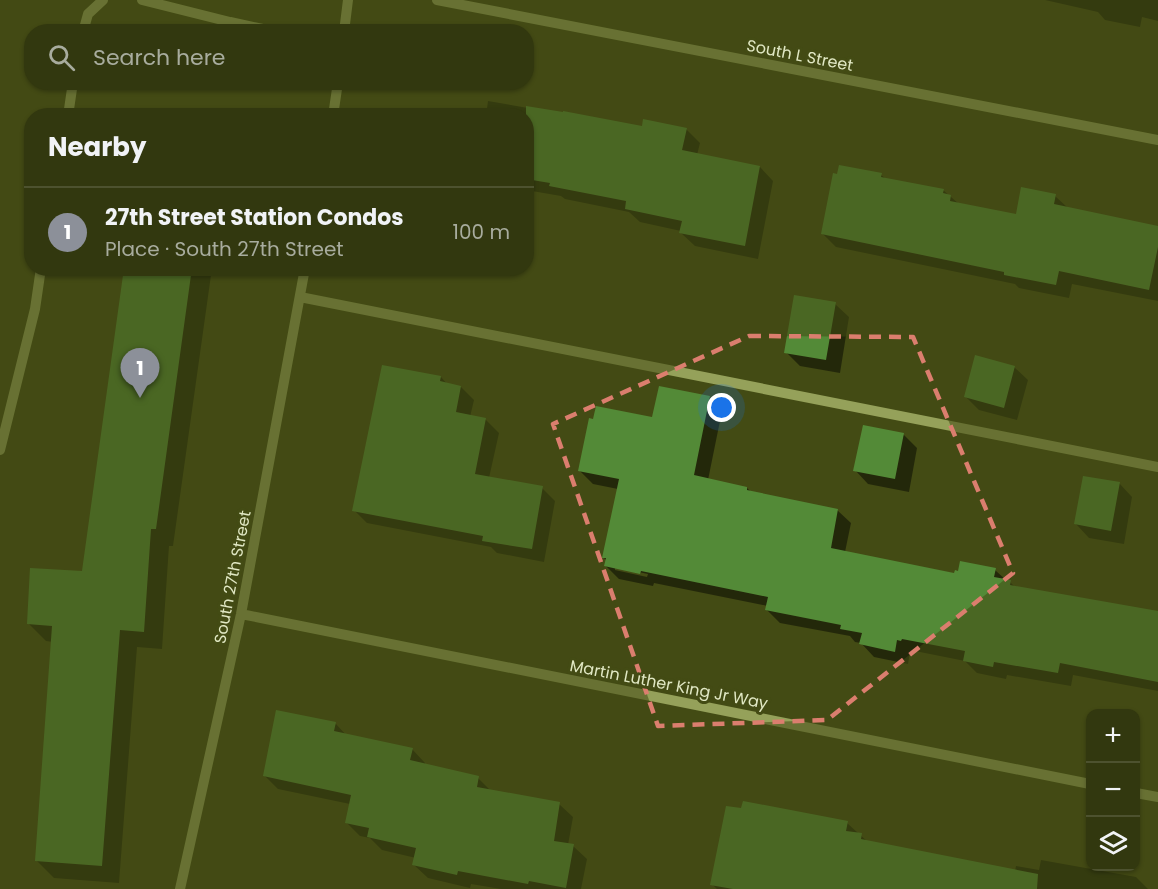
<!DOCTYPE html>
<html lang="en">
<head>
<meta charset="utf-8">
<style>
  :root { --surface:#32380f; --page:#3a3f18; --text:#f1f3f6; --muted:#a8ac9e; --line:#4d522f; --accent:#8c9099 }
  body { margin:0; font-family:Poppins,sans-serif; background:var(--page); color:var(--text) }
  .controls { position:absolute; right:18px; bottom:18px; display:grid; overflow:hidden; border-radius:12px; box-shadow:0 2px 4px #0004 }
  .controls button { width:54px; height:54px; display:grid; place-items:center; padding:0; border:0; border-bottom:2px solid var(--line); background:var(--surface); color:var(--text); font:30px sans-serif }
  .you { position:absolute; left:722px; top:408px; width:21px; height:21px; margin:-15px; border:4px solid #fff; border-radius:50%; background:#1a73e8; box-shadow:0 0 0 9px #1a73e833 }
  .badge { display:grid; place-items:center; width:39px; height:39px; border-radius:50%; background:var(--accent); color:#fff; font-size:20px; font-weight:700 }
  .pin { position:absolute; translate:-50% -50px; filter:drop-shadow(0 2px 3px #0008) }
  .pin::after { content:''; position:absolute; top:32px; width:21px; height:18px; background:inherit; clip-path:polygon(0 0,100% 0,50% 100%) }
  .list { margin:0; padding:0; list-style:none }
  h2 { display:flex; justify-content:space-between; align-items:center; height:78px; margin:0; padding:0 24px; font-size:26px }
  h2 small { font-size:20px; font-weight:400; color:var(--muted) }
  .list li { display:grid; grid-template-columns:39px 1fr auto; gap:18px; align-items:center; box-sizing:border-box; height:90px; padding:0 24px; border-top:2px solid var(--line) }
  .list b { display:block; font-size:22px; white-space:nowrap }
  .list p { margin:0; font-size:20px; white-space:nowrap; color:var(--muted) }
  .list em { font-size:20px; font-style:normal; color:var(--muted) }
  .icon { flex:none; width:33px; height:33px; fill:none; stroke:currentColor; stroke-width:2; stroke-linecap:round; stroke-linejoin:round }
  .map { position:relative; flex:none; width:1158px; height:889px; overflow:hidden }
  .search { position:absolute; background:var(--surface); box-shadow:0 2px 4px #0004; left:24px; top:24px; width:510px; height:66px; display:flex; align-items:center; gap:15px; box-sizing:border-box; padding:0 21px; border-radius:24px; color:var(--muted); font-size:22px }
  .panel { position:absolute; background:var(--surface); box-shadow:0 2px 4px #0004; left:24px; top:108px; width:510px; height:168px; border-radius:24px }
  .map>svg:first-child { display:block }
  .shadow { fill:#0007; fill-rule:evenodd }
  .building { fill:#538a37 }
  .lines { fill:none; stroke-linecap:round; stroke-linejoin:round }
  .minor { stroke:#95a15a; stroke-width:10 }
  .marked { fill:none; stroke:#db7e6e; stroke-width:4.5; stroke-dasharray:12 8; stroke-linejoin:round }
  .labels { text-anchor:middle; stroke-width:6; stroke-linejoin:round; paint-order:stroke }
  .street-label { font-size:16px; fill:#e1e8c4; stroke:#434b14 }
</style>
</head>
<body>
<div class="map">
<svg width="1158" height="889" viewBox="0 0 1158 889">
  <rect width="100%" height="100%" fill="#434b14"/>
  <path class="shadow" d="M1045,0H1158V21L1142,17L1140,27L1105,20L1098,12Z
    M488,101L643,128L686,129L700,143L697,155L760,167L773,181L758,259L695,246L681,233V231L640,222L629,212L565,199L561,196L526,190V116H486Z
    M881,175L886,179L943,190L959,204L1017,215L1055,196L1068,208L1158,228V301L1072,284L1069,298L1019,288L1015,284L836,247L822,233Z
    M126,268H212L173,546H169L162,649L137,647L119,883L54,878L37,861L53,642L46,641L28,623L84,573Z
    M452,268H486L484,275Z
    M835,304L849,317L840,373L800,366L786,352Z
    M1014,367L1028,380L1017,420L979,410L965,396Z
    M441,377L448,385L461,387L474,400L470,417L486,420L499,433L489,478L542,488L555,501L544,562L497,553L491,547L367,523L354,510Z
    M709,398L722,411L708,480L747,488L751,492L837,510L851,523L845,552L956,574L995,570L1007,581L1010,582L1015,587L1158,612V691L1073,675L1071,686L1007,675L1006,679L977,673L965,661L915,651L914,653L910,652L908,664L874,657L861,643L855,642L850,636L780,623L767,610L768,606L654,583L653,586L619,579L606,566L607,561L603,557L618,489L593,484L580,471L653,419ZM615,567L648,574L647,577L615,570Z
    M904,435L917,448L909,492L868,484L855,470Z
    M1119,483L1132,497L1124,544L1089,538L1076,524Z
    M336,724L347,736L412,749L425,763V765L478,778L492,792L559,804L573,817L568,845L573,846L587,859L581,889H501L471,884L470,888L428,878L414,865L416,858L382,850L370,838L360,836L346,822L350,804L278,789L264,775Z
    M847,823L868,842L1015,871L1016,866L1039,870L1041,860L1136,877L1148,889H717L712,884Z"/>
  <path class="building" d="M526,106L563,112V111L642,126L643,119L687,128L682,150L760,166L745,246L679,233L682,221L625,209L626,201L549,186L550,183L526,179Z
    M839,165L882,173L881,177L944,189L943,193L951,195L950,201L1016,214L1021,187L1056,194L1054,204L1158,226V247L1149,290L1059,271L1056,285L1004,275V272L821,234L833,173L837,174Z
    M124,268H143L191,275L156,529H151L144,632L120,630L102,866L35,861L52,626L27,624L30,568L82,571Z
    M794,295L836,302L826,360L784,353Z
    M975,355L1015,366L1004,408L964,397Z
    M382,365L441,376L440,381L461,386L456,412L486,418L475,474L543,486L532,549L482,541L483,536L352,511Z
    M659,386L710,396L694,475L747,487V490L838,509L831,548L954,573L955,570L958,571L960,561L996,568L994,577L1011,580L1010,585L1158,611V682L1060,663L1058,673L994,662L993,667L963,661L965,651L902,639L901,641L897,640L895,652L859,644L862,633L840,629L841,625L765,610L768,597L641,571L640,574L604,566L606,558H602L619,479L578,471L589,418L593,419L596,406L652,417Z
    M863,425L904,433L895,479L853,471Z
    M1083,476L1120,482L1111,531L1074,524Z
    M276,710L336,722L334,731L413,748L410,760L479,776L477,787L560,802L554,841L574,844L566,888L529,881L528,884L458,871L457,875L412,865L416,848L367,837L369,828L345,823L351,795L263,776Z
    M743,801L848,821L846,831L862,833L861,839L1038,874L1037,889H733L710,885L726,806L741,808Z"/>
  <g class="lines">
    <path class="minor" d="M142,0L230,22L277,32
      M437,0L1158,140
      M83,32L88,14L103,0
      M344,32L348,0
      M68,116L73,82
      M333,116L338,82
      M300,297L1158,467
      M0,450L35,309L41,268
      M241,614L1090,784
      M1136,793L1158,797
      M180,889L241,614L305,268"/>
  </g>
  <path d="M0 0H1158V889H0ZM749,336L913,337L1013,573L827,720L658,726L553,424Z" fill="#434b14" fill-opacity=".55" fill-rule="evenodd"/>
  <path class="marked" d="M749,336L913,337L1013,573L827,720L658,726L553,424Z"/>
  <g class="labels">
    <g class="street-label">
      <text transform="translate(800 55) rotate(11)" y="6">South L Street</text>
      <text transform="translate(232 577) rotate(-79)" y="6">South 27th Street</text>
      <text transform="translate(669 684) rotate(11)" y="6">Martin Luther King Jr Way</text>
    </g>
  </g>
</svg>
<div class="controls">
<button>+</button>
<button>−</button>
<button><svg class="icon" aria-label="layers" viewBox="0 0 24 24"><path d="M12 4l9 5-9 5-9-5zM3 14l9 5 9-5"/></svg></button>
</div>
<div class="you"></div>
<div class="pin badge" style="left:140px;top:398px">1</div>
<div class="search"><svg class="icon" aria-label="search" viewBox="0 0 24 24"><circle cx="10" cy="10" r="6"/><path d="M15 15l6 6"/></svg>Search here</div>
<section class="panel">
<h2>Nearby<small></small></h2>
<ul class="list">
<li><span class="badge">1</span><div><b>27th Street Station Condos</b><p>Place · South 27th Street</p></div><em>100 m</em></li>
</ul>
</section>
</div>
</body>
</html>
